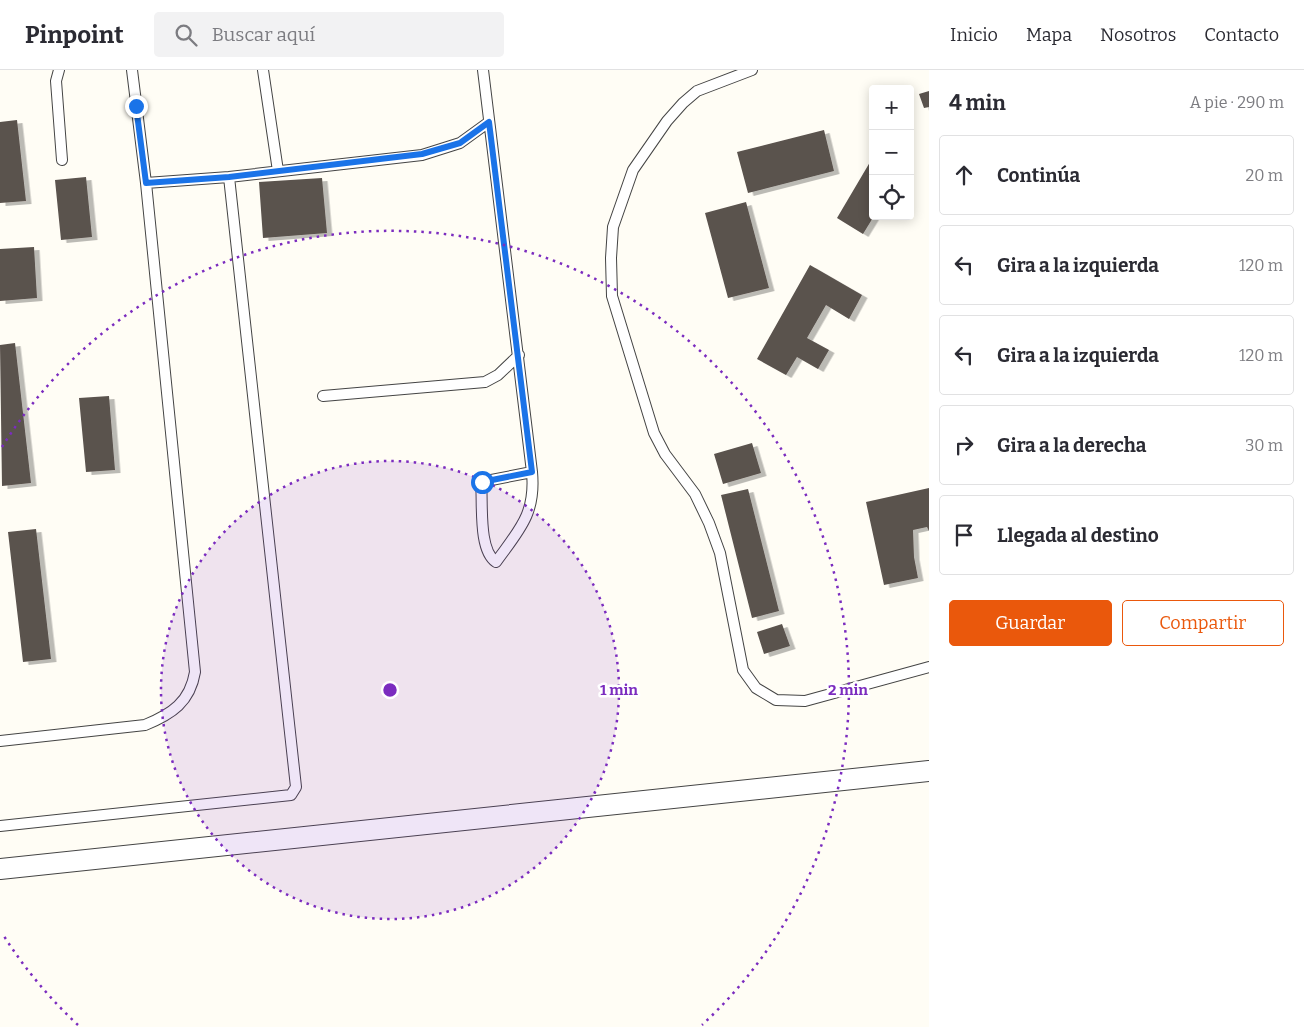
<!DOCTYPE html>
<html lang="es">
<head>
<meta charset="utf-8">
<style>
  :root { --surface:#fff; --page:#f2f2f3; --text:#2b2b33; --muted:#7c7c81; --line:#e1e1e2; --accent:#ea580c }
  body { margin:0; font-family:Bitter,serif; background:var(--page); color:var(--text) }
  .controls { position:absolute; right:15px; top:15px; display:grid; overflow:hidden; border-radius:5px; box-shadow:0 2px 12px #0003 }
  .controls button { width:45px; height:45px; display:grid; place-items:center; padding:0; border:0; border-bottom:1px solid var(--line); background:var(--surface); color:var(--text); font:25px sans-serif }
  .stop { position:absolute; width:15px; height:15px; margin:-11px; border:4px solid #1a73e8; border-radius:50%; background:#fff }
  .stop.end { background:#1a73e8; border-color:#fff; box-shadow:0 1px 5px #0008 }
  .list { margin:0; padding:0; list-style:none }
  h2 { display:flex; justify-content:space-between; align-items:center; height:65px; margin:0; padding:0 20px; font-size:21px }
  h2 small { font-size:16px; font-weight:400; color:var(--muted) }
  .list li { display:grid; grid-template-columns:32px 1fr auto; gap:15px; align-items:center; box-sizing:border-box; height:80px; margin:0 10px 10px; padding:0 10px; border:1px solid var(--line); border-radius:5px }
  .list b { display:block; font-size:19px; white-space:nowrap }
  .list em { font-size:16px; font-style:normal; color:var(--muted) }
  .actions { display:flex; gap:10px; padding:15px 20px }
  .actions a { flex:1; padding:11px 0; border:1px solid var(--accent); border-radius:5px; text-align:center; font-size:18px; color:var(--accent) }
  .actions .main { background:var(--accent); color:#fff }
  .icon { flex:none; width:28px; height:28px; fill:none; stroke:currentColor; stroke-width:2; stroke-linecap:round; stroke-linejoin:round }
  .map { position:relative; flex:none; width:929px; height:957px; overflow:hidden }
  header { display:flex; align-items:center; gap:30px; box-sizing:border-box; height:70px; padding:0 25px; background:var(--surface); border-bottom:1px solid var(--line) }
  header strong { font-size:24px }
  nav { display:flex; gap:28px; margin-inline-start:auto; font-size:18px }
  .search { width:350px; height:45px; background:var(--page); display:flex; align-items:center; gap:12px; box-sizing:border-box; padding:0 18px; border-radius:5px; color:var(--muted); font-size:19px }
  main { display:flex }
  aside { flex:1; background:var(--surface) }
  .map>svg:first-child { display:block }
  .building { fill:#5a524d; filter:url(#shadow) }
  .lines { fill:none; stroke-linecap:round; stroke-linejoin:round }
  .lane-casing { stroke:#444; stroke-width:12 }
  .street-casing { stroke:#444; stroke-width:22 }
  .lane { stroke:#fff; stroke-width:10 }
  .street { stroke:#fff; stroke-width:20 }
  .route { stroke:#1a73e8; stroke-width:6 }
  .ring { fill:none; stroke:#7b2cbf; stroke-width:2.5; stroke-dasharray:2.5 5 }
  .centre { fill:#7b2cbf; stroke:#fff; stroke-width:2.5 }
  .ring-label { font-size:15px; text-anchor:middle; font-weight:bold; fill:#7b2cbf; stroke:#fff; stroke-width:5; stroke-linejoin:round; paint-order:stroke }
</style>
</head>
<body>
<header>
<strong>Pinpoint</strong>
<div class="search"><svg class="icon" aria-label="search" viewBox="0 0 24 24"><circle cx="10" cy="10" r="6"/><path d="M15 15l6 6"/></svg>Buscar aquí</div>
<nav><a>Inicio</a><a>Mapa</a><a>Nosotros</a><a>Contacto</a></nav>
</header>
<main>
<div class="map">
<svg width="929" height="957" viewBox="0 0 929 957">
  <defs>
    <filter id="shadow"><feDropShadow dx="5.5" dy="3" stdDeviation="0" flood-color="#0004"/></filter>
  </defs>
  <rect width="100%" height="100%" fill="#fffdf5"/>
  <path class="building" d="M929,21V37L924,38L919,24Z
    M17,50L26,131L0,133V52Z
    M824,60L834,101L748,123L737,82Z
    M873,87L874,146L863,164L837,148Z
    M86,107L92,167L61,170L55,110Z
    M322,108L327,163L263,168L259,112Z
    M746,132L769,218L728,228L705,143Z
    M34,177L37,228L0,231V179Z
    M810,195L862,225L849,249L826,235L807,268L829,280L818,299L797,287L786,305L757,289Z
    M15,273L31,413L2,416L0,275Z
    M109,326L115,400L86,402L79,328Z
    M752,373L761,403L723,414L714,384Z
    M929,418V461L927,457L913,460L914,487L918,508L884,515L866,432Z
    M748,419L779,541L752,548L721,425Z
    M36,459L51,589L23,592L8,462Z
    M782,554L790,576L764,584L757,562Z"/>
  <g class="lines">
    <defs>
      <path id="lane" d="M59,0L56,11L62,90
        M263,0L278,101
        M483,0L532,402C536,444 519,460 496,492C478,480 483,433 481,412L532,402
        M752,0L697,21L683,33L667,51L633,100L613,157L611,188L612,226L654,363L665,384L695,424L709,453L720,483L743,600L756,618L776,630L805,631L929,597
        M146,113L229,107L422,85L460,73L489,52
        M323,326L485,312L498,305L519,285
        M0,671L145,655C172,644 190,632 195,602L146,113L132,0
        M0,756L291,725L296,717L229,107"/>
      <path id="street" d="M0,799L929,701"/>
    </defs>
    <use href="#lane" class="lane-casing"/>
    <use href="#street" class="street-casing"/>
    <use href="#lane" class="lane"/>
    <use href="#street" class="street"/>
  </g>
  <g class="lines">
    <path class="route" d="M136,36L146,113L229,107L422,84L460,73L489,52L532,402L482,412"/>
  </g>
  <circle cx="390" cy="620" r="229" fill="#7b2cbf" fill-opacity=".12"/>
  <g class="ring">
    <circle cx="390" cy="620" r="229"/>
    <path d="M78 955A458 458 0 0 1 2 863M2 377A458 458 0 1 1 702 955"/>
  </g>
  <circle cx="390" cy="620" r="8" class="centre"/>
  <g class="ring-label">
    <text x="619" y="625">1 min</text>
    <text x="848" y="625">2 min</text>
  </g>
</svg>
<div class="controls">
<button>+</button>
<button>−</button>
<button><svg class="icon" aria-label="locate" viewBox="0 0 24 24"><circle cx="12" cy="12" r="6"/><path d="M12 2v4M12 18v4M2 12h4M18 12h4"/></svg></button>
</div>
<div class="stop" style="left:482px;top:412px"></div>
<div class="stop end" style="left:136px;top:36px"></div>
</div>
<aside>
<h2>4 min<small>A pie · 290 m</small></h2>
<ul class="list">
<li><svg class="icon" aria-label="ahead" viewBox="0 0 24 24"><path d="M12 20V5M6 11l6-6 6 6"/></svg><div><b>Continúa</b></div><em>20 m</em></li>
<li><svg class="icon" aria-label="left" viewBox="0 0 24 24"><path d="M17 20v-9H6M10 6l-5 5 5 5"/></svg><div><b>Gira a la izquierda</b></div><em>120 m</em></li>
<li><svg class="icon" aria-label="left" viewBox="0 0 24 24"><path d="M17 20v-9H6M10 6l-5 5 5 5"/></svg><div><b>Gira a la izquierda</b></div><em>120 m</em></li>
<li><svg class="icon" aria-label="right" viewBox="0 0 24 24"><path d="M7 20v-9h11M14 6l5 5-5 5"/></svg><div><b>Gira a la derecha</b></div><em>30 m</em></li>
<li><svg class="icon" aria-label="arrive" viewBox="0 0 24 24"><path d="M6 21V4h12l-3 4 3 4H6"/></svg><div><b>Llegada al destino</b></div></li>
</ul>
<div class="actions"><a class="main">Guardar</a><a>Compartir</a></div>
</aside>
</main>
</body>
</html>
